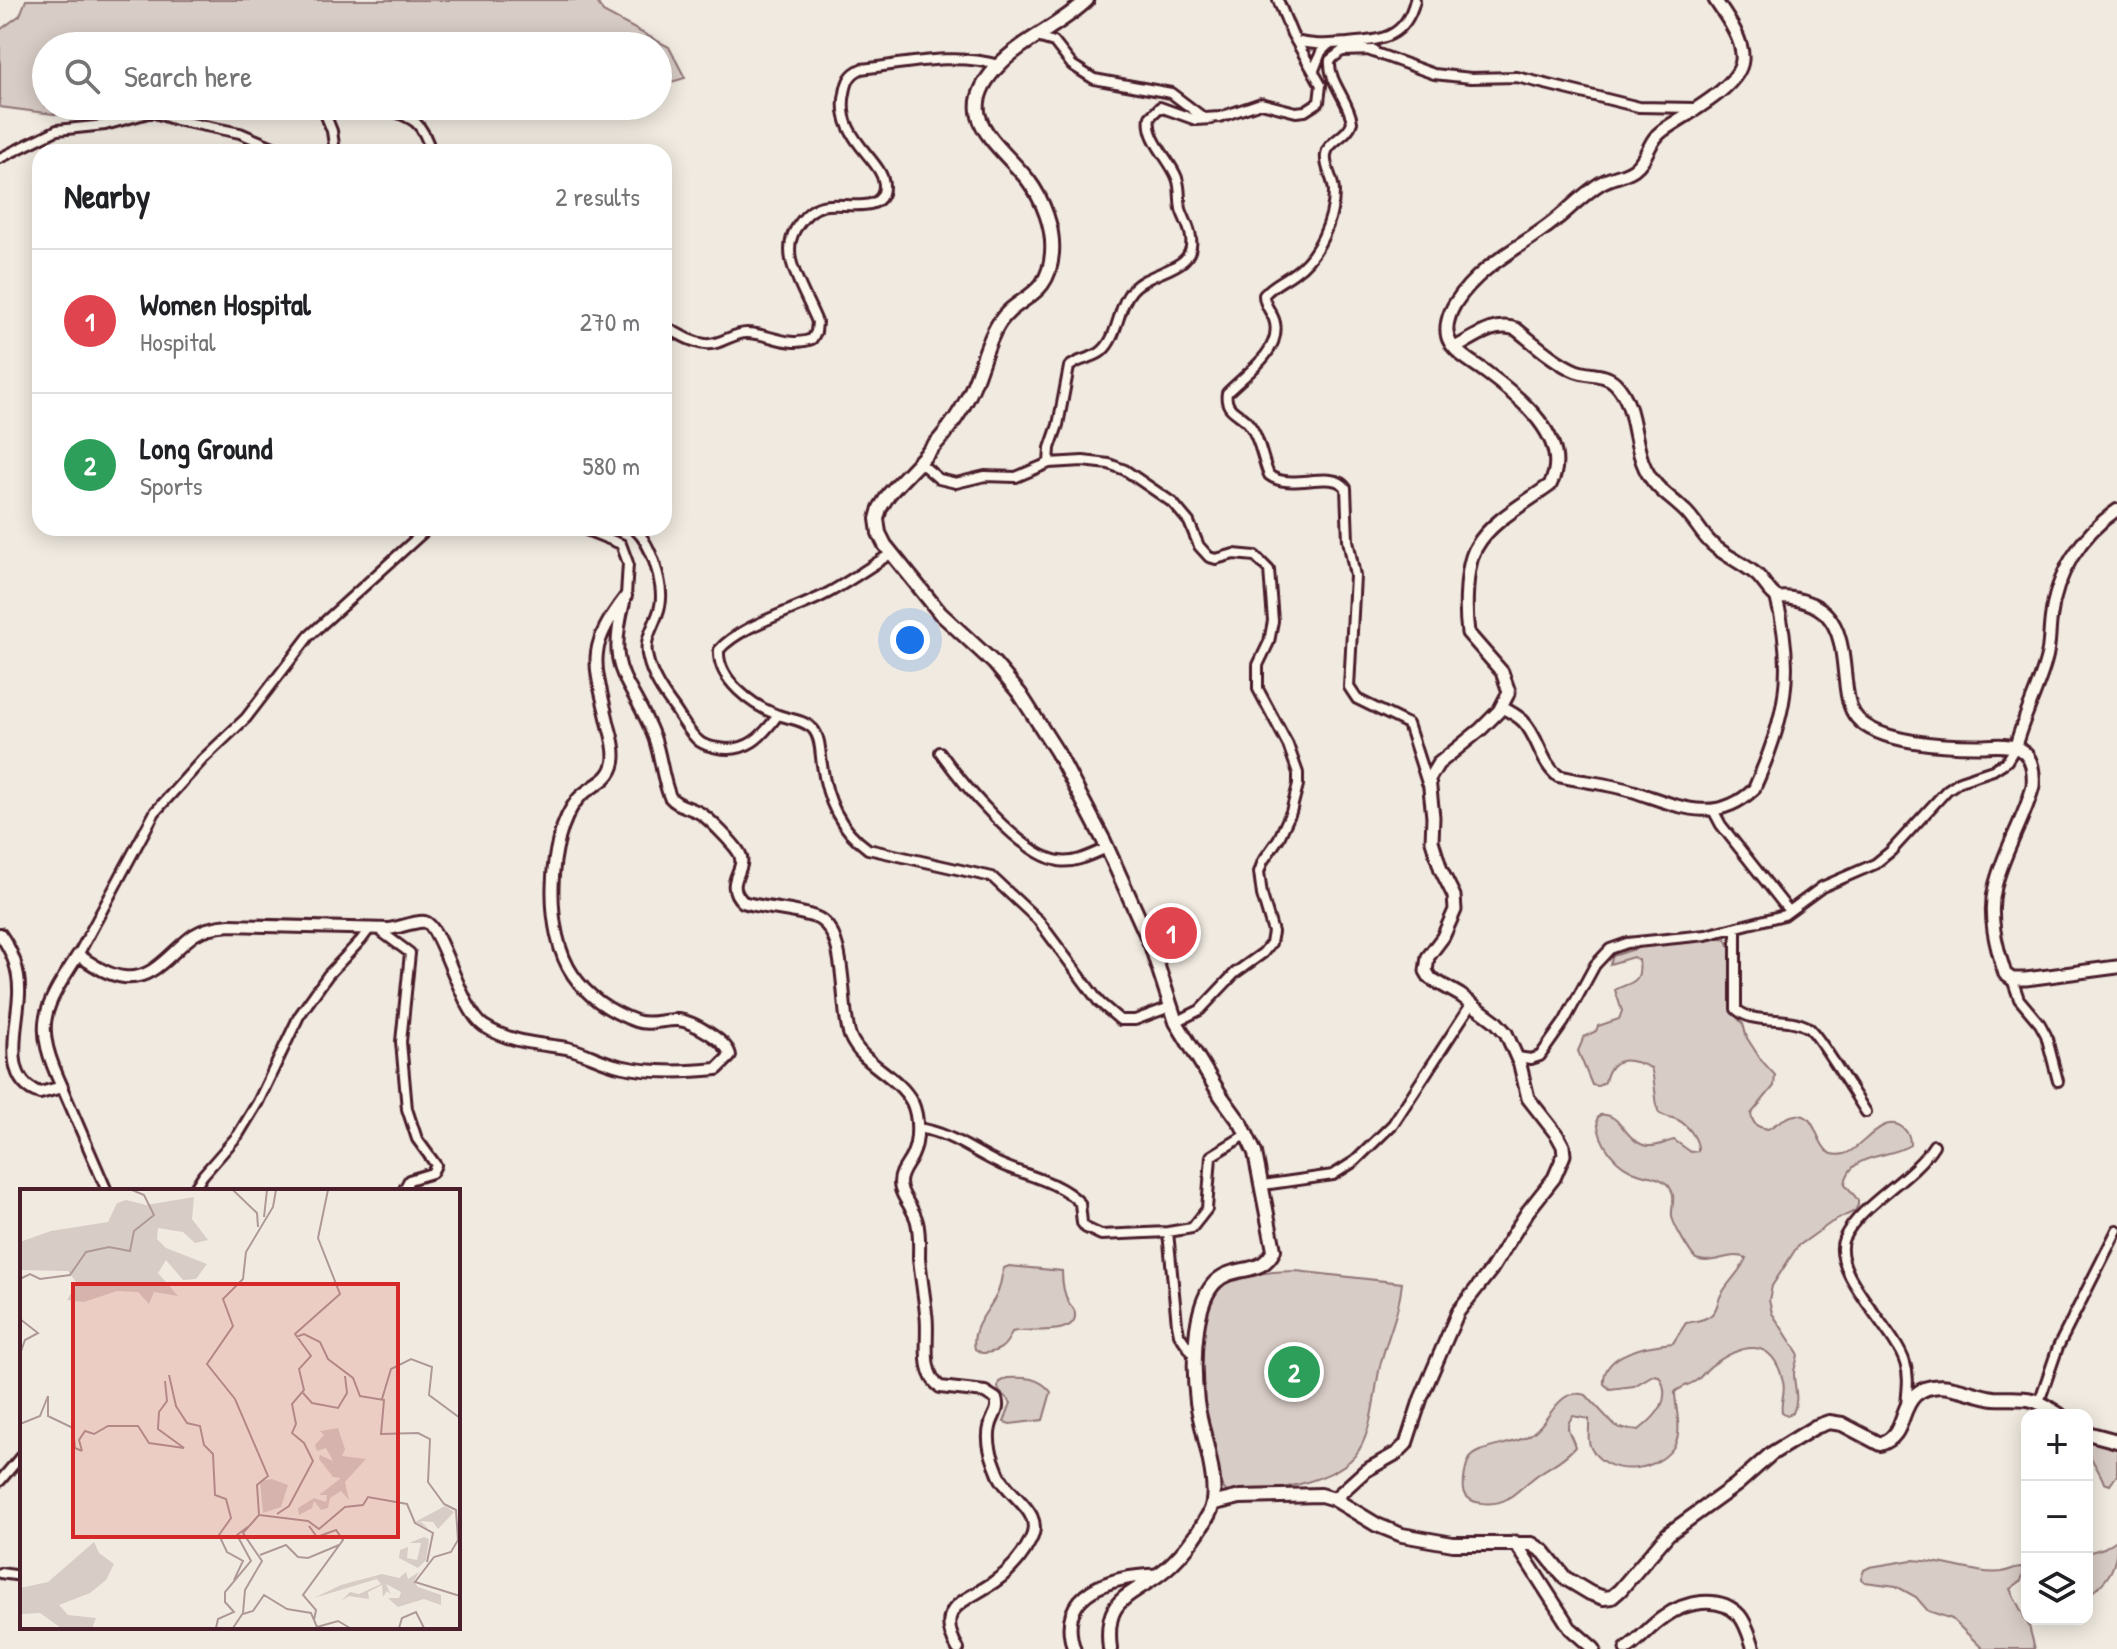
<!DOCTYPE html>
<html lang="en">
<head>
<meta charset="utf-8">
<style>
  :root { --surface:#fff; --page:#f2f2f2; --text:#202124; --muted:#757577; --line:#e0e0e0; --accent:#1a73e8 }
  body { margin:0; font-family:"Patrick Hand",sans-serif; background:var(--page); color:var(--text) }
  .controls { position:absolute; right:24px; bottom:24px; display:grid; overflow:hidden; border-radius:16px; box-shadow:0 4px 20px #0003 }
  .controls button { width:72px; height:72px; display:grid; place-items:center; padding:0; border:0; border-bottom:2px solid var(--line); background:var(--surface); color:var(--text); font:40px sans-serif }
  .you { position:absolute; left:910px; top:640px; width:28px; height:28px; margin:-20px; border:6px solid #fff; border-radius:50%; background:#1a73e8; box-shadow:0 0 0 12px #1a73e833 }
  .badge { display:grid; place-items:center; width:52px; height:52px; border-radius:50%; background:var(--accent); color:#fff; font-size:26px; font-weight:700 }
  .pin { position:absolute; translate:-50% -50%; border:4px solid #fff; box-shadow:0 2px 8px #0006 }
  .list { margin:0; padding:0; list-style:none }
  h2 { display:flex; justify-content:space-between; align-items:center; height:104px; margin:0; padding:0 32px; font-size:34px }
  h2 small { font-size:26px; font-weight:400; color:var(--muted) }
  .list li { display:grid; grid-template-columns:52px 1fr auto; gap:24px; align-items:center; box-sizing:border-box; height:144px; padding:0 32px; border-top:2px solid var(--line) }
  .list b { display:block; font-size:30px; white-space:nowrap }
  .list p { margin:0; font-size:26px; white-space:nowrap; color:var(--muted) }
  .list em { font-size:26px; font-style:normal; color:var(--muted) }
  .icon { flex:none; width:44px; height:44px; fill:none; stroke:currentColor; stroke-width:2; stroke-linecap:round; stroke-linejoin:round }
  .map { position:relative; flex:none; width:2117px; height:1649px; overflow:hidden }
  .search { position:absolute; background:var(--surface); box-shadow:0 4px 20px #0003; left:32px; top:32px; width:640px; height:88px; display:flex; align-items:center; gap:20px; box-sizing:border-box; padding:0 28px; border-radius:44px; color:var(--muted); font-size:30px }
  .panel { position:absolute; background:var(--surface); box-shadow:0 4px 20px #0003; left:32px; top:144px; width:640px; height:392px; border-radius:24px }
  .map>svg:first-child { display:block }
  .green { fill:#d8ccc6; stroke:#917678; stroke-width:2 }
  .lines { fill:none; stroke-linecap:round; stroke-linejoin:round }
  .minor-casing { stroke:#4a1f2b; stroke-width:14 }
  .tertiary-casing { stroke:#4a1f2b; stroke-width:16 }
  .secondary-casing { stroke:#4a1f2b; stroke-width:17 }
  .primary-casing { stroke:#4a1f2b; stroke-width:18 }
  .trunk-casing { stroke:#4a1f2b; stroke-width:18 }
  .minor { stroke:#fbf7ec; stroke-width:8 }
  .tertiary { stroke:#fbf7ec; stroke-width:10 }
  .secondary { stroke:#fbf7ec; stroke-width:11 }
  .primary { stroke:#fbf7ec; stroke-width:12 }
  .trunk { stroke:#fbf7ec; stroke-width:12 }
  .inset-road { fill:none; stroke:#ae9998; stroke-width:2 }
  .view { fill:#d62828; fill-opacity:0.15; stroke:#d62828; stroke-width:4 }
  .inset-edge { fill:none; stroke:#4a1f2b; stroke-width:4 }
</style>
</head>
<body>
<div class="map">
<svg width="2117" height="1649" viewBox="0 0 2117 1649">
  <rect width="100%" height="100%" fill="#f0eae0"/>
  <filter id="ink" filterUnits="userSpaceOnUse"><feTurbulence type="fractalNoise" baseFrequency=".0125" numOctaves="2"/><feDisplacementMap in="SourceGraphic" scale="16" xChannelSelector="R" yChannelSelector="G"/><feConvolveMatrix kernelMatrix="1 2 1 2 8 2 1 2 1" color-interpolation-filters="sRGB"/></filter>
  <g filter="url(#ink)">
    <path class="green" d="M26,0H596L603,12L669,47L685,78L658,86V46H46V106H95L76,117L0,107V30L20,15Z
      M1726,938L1732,952L1731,1000L1734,1014L1743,1024L1747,1038L1761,1060L1775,1075L1774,1086L1751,1114C1753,1125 1757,1127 1768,1129C1777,1124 1785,1116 1796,1115C1822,1112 1813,1162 1844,1154C1862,1150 1882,1111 1903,1128C1909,1133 1910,1138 1910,1145C1889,1159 1849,1152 1845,1184L1858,1200V1205L1855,1211L1832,1222L1797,1247L1772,1286L1769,1300L1772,1313L1798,1353C1798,1361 1794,1366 1794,1373C1794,1388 1800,1398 1793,1413L1787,1415L1782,1412C1780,1401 1786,1392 1783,1381C1772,1335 1741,1344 1711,1366C1706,1370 1702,1376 1697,1380C1690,1385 1682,1386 1675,1392C1675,1409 1684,1432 1673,1448C1655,1473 1609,1477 1592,1450C1586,1441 1590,1429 1589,1419L1573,1416C1562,1429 1572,1433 1575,1447C1560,1464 1547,1466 1531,1480C1523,1486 1516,1494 1507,1499C1496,1505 1467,1507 1464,1490C1463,1484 1465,1466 1469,1460C1478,1444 1518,1447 1535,1431C1552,1417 1559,1387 1586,1395L1614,1425L1620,1428L1639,1430C1657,1416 1673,1399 1659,1376L1653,1375L1634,1386L1610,1389L1604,1384C1601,1353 1649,1345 1673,1343L1686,1323C1695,1321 1704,1321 1711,1315C1717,1310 1717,1305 1720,1297C1726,1283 1741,1272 1746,1258C1728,1251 1713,1266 1696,1259C1690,1253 1673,1225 1672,1216C1671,1205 1677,1197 1669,1186C1661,1177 1652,1177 1641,1174C1616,1167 1599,1145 1597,1119L1600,1115C1622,1112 1625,1143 1648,1146C1659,1147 1664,1142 1674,1140L1691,1152L1698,1151C1699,1140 1688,1125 1678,1120C1673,1117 1664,1117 1659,1113C1656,1110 1655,1078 1651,1068C1631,1059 1611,1053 1605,1082L1598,1086L1592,1085L1578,1051L1584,1037L1596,1031L1598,1026L1619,1019L1622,1011L1615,990C1631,981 1642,985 1639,960L1633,957L1610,964L1613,956L1641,947Z
      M1009,1266L1062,1271C1062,1281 1063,1293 1069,1303C1072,1308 1075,1308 1075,1314C1077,1338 1024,1327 1012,1332C1006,1347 998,1353 982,1353L975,1349C970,1327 988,1313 997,1294C1001,1286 1001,1276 1004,1268Z
      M1296,1271L1402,1283C1399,1314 1387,1337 1380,1366C1374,1393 1373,1427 1359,1450C1340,1482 1262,1495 1228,1493L1224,1489C1205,1436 1197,1383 1204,1326C1206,1312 1206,1296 1219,1287C1238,1272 1273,1272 1296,1271Z
      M1007,1378C1025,1377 1039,1377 1051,1392L1043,1420L1010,1424L1004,1422L1011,1403C1005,1394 995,1394 999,1382Z
      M2087,1438L2117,1446V1475L2110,1485L2104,1483C2097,1464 2087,1459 2087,1438Z
      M2117,1540C2117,1567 2110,1580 2087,1596V1553L2104,1548Z
      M1912,1560C1941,1560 1976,1575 2002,1572C2009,1571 2014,1567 2021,1567L2024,1571L2021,1581L2010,1589L2029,1626L2035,1649H1983L1952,1619L1928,1611L1916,1597L1896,1586L1865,1582L1861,1579L1864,1570L1870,1567Z"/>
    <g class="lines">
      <defs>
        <path id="minor" d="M1037,37L1054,42L1072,65L1094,79L1171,93L1204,118L1220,117L1261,103L1296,112L1305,111L1319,102L1321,85L1292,34L1278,0
          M1296,41C1314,46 1329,44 1347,43C1381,40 1405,39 1415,0
          M1348,43L1434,74L1471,78L1517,77L1639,107L1694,108
          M1374,50L1342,51L1330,60C1328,82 1349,100 1352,122C1348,137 1327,141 1326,155C1324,167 1334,179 1334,192C1334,220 1318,257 1294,273C1283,281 1272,285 1264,295C1264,307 1273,312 1275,323C1281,352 1244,375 1227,393C1224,411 1239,412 1249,424C1260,438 1262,459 1269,475C1290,492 1333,468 1346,488L1348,540L1355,576L1349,687L1357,699L1408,724L1427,783
          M1314,70L1321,52L1328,45
          M322,106L332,131L335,152
          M380,106C410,118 421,117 431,152
          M0,158L57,130L105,125L152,112L176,120L240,133L285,152
          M664,326C677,333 690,342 705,344C721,346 733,332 748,333C771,334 789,348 812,339L816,332L817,322C809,302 796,281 791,260C789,249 790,239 795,230C801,220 810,209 822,206C839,200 884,217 884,186C884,159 835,139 845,93C847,81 850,74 861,69C905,64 956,52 999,65
          M918,461L939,479L956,483L985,476L1016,477L1049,463L1083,461L1109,464L1125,470L1173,503L1189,522L1199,546L1209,557L1216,559L1234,554L1255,556L1269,570L1273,621L1269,642L1258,665V689L1288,745L1298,773V785L1291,812L1279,838L1263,861L1259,872L1262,895L1273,932L1271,943L1263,953L1235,973L1200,1010L1176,1022
          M1049,463L1050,448L1058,425L1069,367C1079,358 1093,359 1102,351C1119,336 1117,307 1132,290C1150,269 1196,272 1191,238C1190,227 1184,219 1181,209C1179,199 1181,188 1177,178C1170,159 1146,139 1150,117L1160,107L1196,120L1211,119
          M581,528L621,544L628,563L626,596
          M632,528C650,538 665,586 660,606C656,625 642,638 648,659C652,677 663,693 674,708C682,719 689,734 700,742C706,746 712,747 718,748C747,753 762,737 778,715
          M892,553C871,566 850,581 828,593C797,610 740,625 719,650C717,680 753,706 778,715C790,719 804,720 813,729C821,738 820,753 822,765C827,800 839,828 868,849L992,877L1038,920L1099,1002L1120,1020H1135L1170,1007
          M940,752C962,783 1021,855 1059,861C1075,864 1093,854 1107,848
          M1713,810L1721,825L1789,911
          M381,928L383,933L410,953L401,1042L407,1109L417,1139L436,1165L432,1173L409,1180L403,1191
          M1736,928V1009C1754,1026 1787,1014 1809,1028C1818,1034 1856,1097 1866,1112
          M78,955L155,812L203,759L246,718L309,636L428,528
          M2012,979L2019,999L2040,1024L2046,1035L2058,1081
          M1517,1057L1531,1059L1540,1056L1564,1022L1595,965L1610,949L1627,943L1706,935L1784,915L1822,887L1875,864L1891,851L1947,790L1960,781L1993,770L2007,761L2015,748
          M62,1087L107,1191
          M917,1128C950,1132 973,1152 1002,1165C1028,1176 1060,1182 1080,1203L1082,1223L1086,1228L1101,1235L1168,1232L1192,1228L1207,1209L1211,1156L1247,1134
          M1263,1185L1333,1175L1355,1161L1393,1124L1472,1003
          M193,1191L203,1175L238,1135L258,1102L299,1016L328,975L361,940L370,928
          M1168,1232L1177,1324L1179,1334L1195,1357
          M2039,1402L2058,1347L2117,1230
          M1906,1406C1907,1391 1910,1377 1905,1363C1895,1329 1829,1272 1844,1238C1861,1203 1912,1180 1934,1145
          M0,1481L22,1455
          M0,1573L22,1576"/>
        <path id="tertiary" d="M624,602C605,677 630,675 654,737C661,756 662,778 670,797C678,807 692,807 703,815C711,821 732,842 738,851C751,869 721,881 743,902C766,909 793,909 815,917C850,930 839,1007 850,1036C862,1065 897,1074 912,1102C919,1117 919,1141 912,1156C908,1165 900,1172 900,1183C900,1196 914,1208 917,1222C920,1234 919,1246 919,1258C921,1277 924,1295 926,1313C930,1337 919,1371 940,1387L985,1392L996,1399C1000,1411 992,1416 990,1427C986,1444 993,1460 999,1475C1009,1498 1046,1512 1030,1541C1022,1557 1009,1572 994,1582C966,1602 933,1606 958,1649
          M1501,707C1509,711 1517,715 1523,721C1539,737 1540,762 1558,776C1582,782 1608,783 1632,791C1674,804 1715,827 1754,789C1785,720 1796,671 1776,597
          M2015,748C2023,717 2038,690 2046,660C2050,646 2049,632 2051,618C2056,574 2081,535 2117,510
          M0,934C13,952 20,971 19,994C18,1025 0,1081 40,1093L62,1087C33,1024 42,1011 78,955C92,964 107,975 124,977C154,981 172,950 194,935C205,928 217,926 230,925L389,929C399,928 417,920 425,922C441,925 461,1011 484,1026C508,1042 540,1044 567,1048C585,1052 601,1062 619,1066C649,1073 687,1072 717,1069L730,1056C729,1042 692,1021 678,1020C664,1019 650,1026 636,1021C611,1012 588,997 573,975C544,934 546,839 577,800C588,785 610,784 614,762C616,750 612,737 609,726C595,664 584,651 626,596"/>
        <path id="secondary" d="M1455,348C1474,338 1494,321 1516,329C1534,343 1554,362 1576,371C1589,376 1605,373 1615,383C1637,405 1632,442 1645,468C1654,488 1671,497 1686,512C1696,522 1702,535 1712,544C1725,556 1743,563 1757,575C1763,580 1770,594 1777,597C1780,599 1785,597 1789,598C1802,600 1818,605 1827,615C1852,642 1838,697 1857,718C1878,743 1945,746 1977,746C1990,746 2008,743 2019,749C2033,756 2034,773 2033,786C2024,821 2003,852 1995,887C1988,916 1996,946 2005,974L2012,979H2026L2117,967
          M1334,1499L1365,1471L1397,1453L1406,1444L1421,1398L1458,1312L1491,1270L1528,1211L1554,1178L1564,1155L1563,1146L1557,1135L1528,1098L1520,1065L1506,1033L1495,1021L1460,995L1430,978L1426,971L1428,957L1443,937L1455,910L1454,896L1441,870L1432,841L1433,817L1429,779L1438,764L1481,729L1499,711L1509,692L1502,672L1468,633C1465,611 1465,564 1477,546C1492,520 1526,503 1550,485C1574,440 1518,396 1487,373C1476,364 1457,355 1450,342C1443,330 1449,313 1456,302C1481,264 1519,249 1553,222C1570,209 1583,194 1601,183C1611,177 1624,176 1634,169C1648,159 1648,141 1662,131C1682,116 1740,88 1742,60C1744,40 1726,16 1715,0
          M1515,1542L1570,1628L1594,1649
          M1074,1649C1054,1591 1114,1576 1158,1575
          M1626,1649C1640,1640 1650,1626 1664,1617C1684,1602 1719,1594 1739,1615C1747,1624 1750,1638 1754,1649"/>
        <path id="primary" d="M2087,1433L2117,1441
          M1215,1503L1240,1497L1321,1495L1334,1499L1377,1525L1402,1535L1453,1544H1532L1544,1552L1565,1578L1590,1593L1604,1598L1612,1597L1620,1590L1668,1534L1736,1485L1771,1454L1815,1427L1829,1422L1842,1424L1880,1444C1905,1437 1899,1410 1915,1395C1938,1375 1969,1395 1994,1398C2007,1399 2020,1397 2032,1400C2042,1402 2051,1410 2060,1415"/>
        <path id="trunk" d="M1087,0C1060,26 1024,39 999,65C950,115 996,141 1028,180C1043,200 1054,228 1052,253C1049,299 1017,295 999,323C984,346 980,377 966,401C948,436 915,465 889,494L880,508L877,519L879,533L885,545L940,613L994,663L1020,694L1057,752L1104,841L1151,945L1176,1022L1221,1096L1242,1125L1255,1153L1274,1250C1256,1289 1209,1244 1197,1329C1194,1352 1194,1378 1197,1402C1201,1431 1223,1490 1209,1514C1198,1535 1178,1561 1158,1575C1125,1599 1104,1600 1110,1649"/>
      </defs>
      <use href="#minor" class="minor-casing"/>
      <use href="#tertiary" class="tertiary-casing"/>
      <use href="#secondary" class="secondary-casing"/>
      <use href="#primary" class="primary-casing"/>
      <use href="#trunk" class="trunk-casing"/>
      <use href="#minor" class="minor"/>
      <use href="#tertiary" class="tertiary"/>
      <use href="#secondary" class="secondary"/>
      <use href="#primary" class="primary"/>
      <use href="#trunk" class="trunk"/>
    </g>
  </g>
  <g transform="translate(20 1189)">
    <rect width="440" height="440" fill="#f0eae0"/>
    <path d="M174,8L172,30L188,51L175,54L163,43L138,39L137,50L146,59L187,75L176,90L163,91L146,71L138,84L158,107L134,103L129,115L118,103L97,102L64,113L47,111L57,94L48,82L0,81V53L31,42L88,33L97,14L106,11L126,16ZM318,239L325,260L322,267L346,270L325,293L329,311L321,302L310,309L308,319L301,321L294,312L292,319L279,326L278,319L294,309L306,313L307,306H299L321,289L313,288L299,270L300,266L313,272L306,259L297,262L295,256L304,246L300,242ZM252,290L268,296L261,318L243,324L240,292ZM425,317L434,323L418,340L413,333L400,332L408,339L395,333ZM404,348L409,350L406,371L398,379L379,369L380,361L388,358L387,369L397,371L401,354H389ZM74,353L79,364L94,375L86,391L70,404L39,416L48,426L76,429L72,439H41L20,424L0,425V399L28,393ZM386,383L388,390L399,383L394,392L398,398L421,406V416L404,410L378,418L368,409H379L381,403L366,395L371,406L367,402L363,408L362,396L348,403L349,410L329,407L321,412L330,403L339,405L361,395L357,390L294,409L321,396L362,385L379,389Z" fill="#d8ccc6"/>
    <path class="inset-road" d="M213,1L237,24L238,38M244,28L247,1M0,90L10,85L20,90L50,86L66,63L89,58L110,62L114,42L134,26L124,6L112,1M0,130L18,144L5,151L0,165M276,148L284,145L300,153L308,170L333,189L340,207L364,211L361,245L398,244L410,250L408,293L424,315L436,321L438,351L431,363L414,368L395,393L440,407M149,186L156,217L167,234L180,237L184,256L193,265L195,306L206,310L211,329L199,346L207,363L223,372L214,391M283,204L292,214L318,219L327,204L325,187M362,210L371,180L391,170L412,178L409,206L440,229M0,235L20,227L28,207V227L53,239L55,259L62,262M62,262L59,251L65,242L74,245L88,237H118L129,254L164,259L138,240L139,223L147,212L145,192M257,325L269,317L293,272L284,254L272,244L276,235L272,215L284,201L279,180L291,167L275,145L320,105L298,49L308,1M239,326L288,332L299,340L325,318L343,316L348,308L387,315L395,334L413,344L407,373M289,337L297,348L316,341L323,351L283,406L296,421L294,431M240,366L266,356L278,368L288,369L319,356M223,425L233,422L244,406L267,420L291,424L297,438L318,432L330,439M196,439L198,430L214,423L205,413V403L231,372L217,346L229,337M213,439L223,424L225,401L242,372L223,344L239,326L237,296L248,287L215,210L187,175L213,137L203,110L223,90L226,63L253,18L256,1M379,439L382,429L396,423L404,439"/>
    <path class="view" d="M53,95H378V348H53Z"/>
    <rect width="440" height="440" class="inset-edge"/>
  </g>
</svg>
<div class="controls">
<button>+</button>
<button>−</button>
<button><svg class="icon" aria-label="layers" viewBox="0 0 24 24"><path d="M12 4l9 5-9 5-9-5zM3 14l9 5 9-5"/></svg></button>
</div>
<div class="you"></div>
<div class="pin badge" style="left:1171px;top:933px;background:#e0444e">1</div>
<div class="pin badge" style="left:1294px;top:1372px;background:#2e9e5b">2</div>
<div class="search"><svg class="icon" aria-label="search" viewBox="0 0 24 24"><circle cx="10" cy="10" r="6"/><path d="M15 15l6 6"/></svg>Search here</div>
<section class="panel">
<h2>Nearby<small>2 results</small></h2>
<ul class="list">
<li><span class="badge" style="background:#e0444e">1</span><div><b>Women Hospital</b><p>Hospital</p></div><em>270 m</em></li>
<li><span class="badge" style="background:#2e9e5b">2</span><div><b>Long Ground</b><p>Sports</p></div><em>580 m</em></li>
</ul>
</section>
</div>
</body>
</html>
